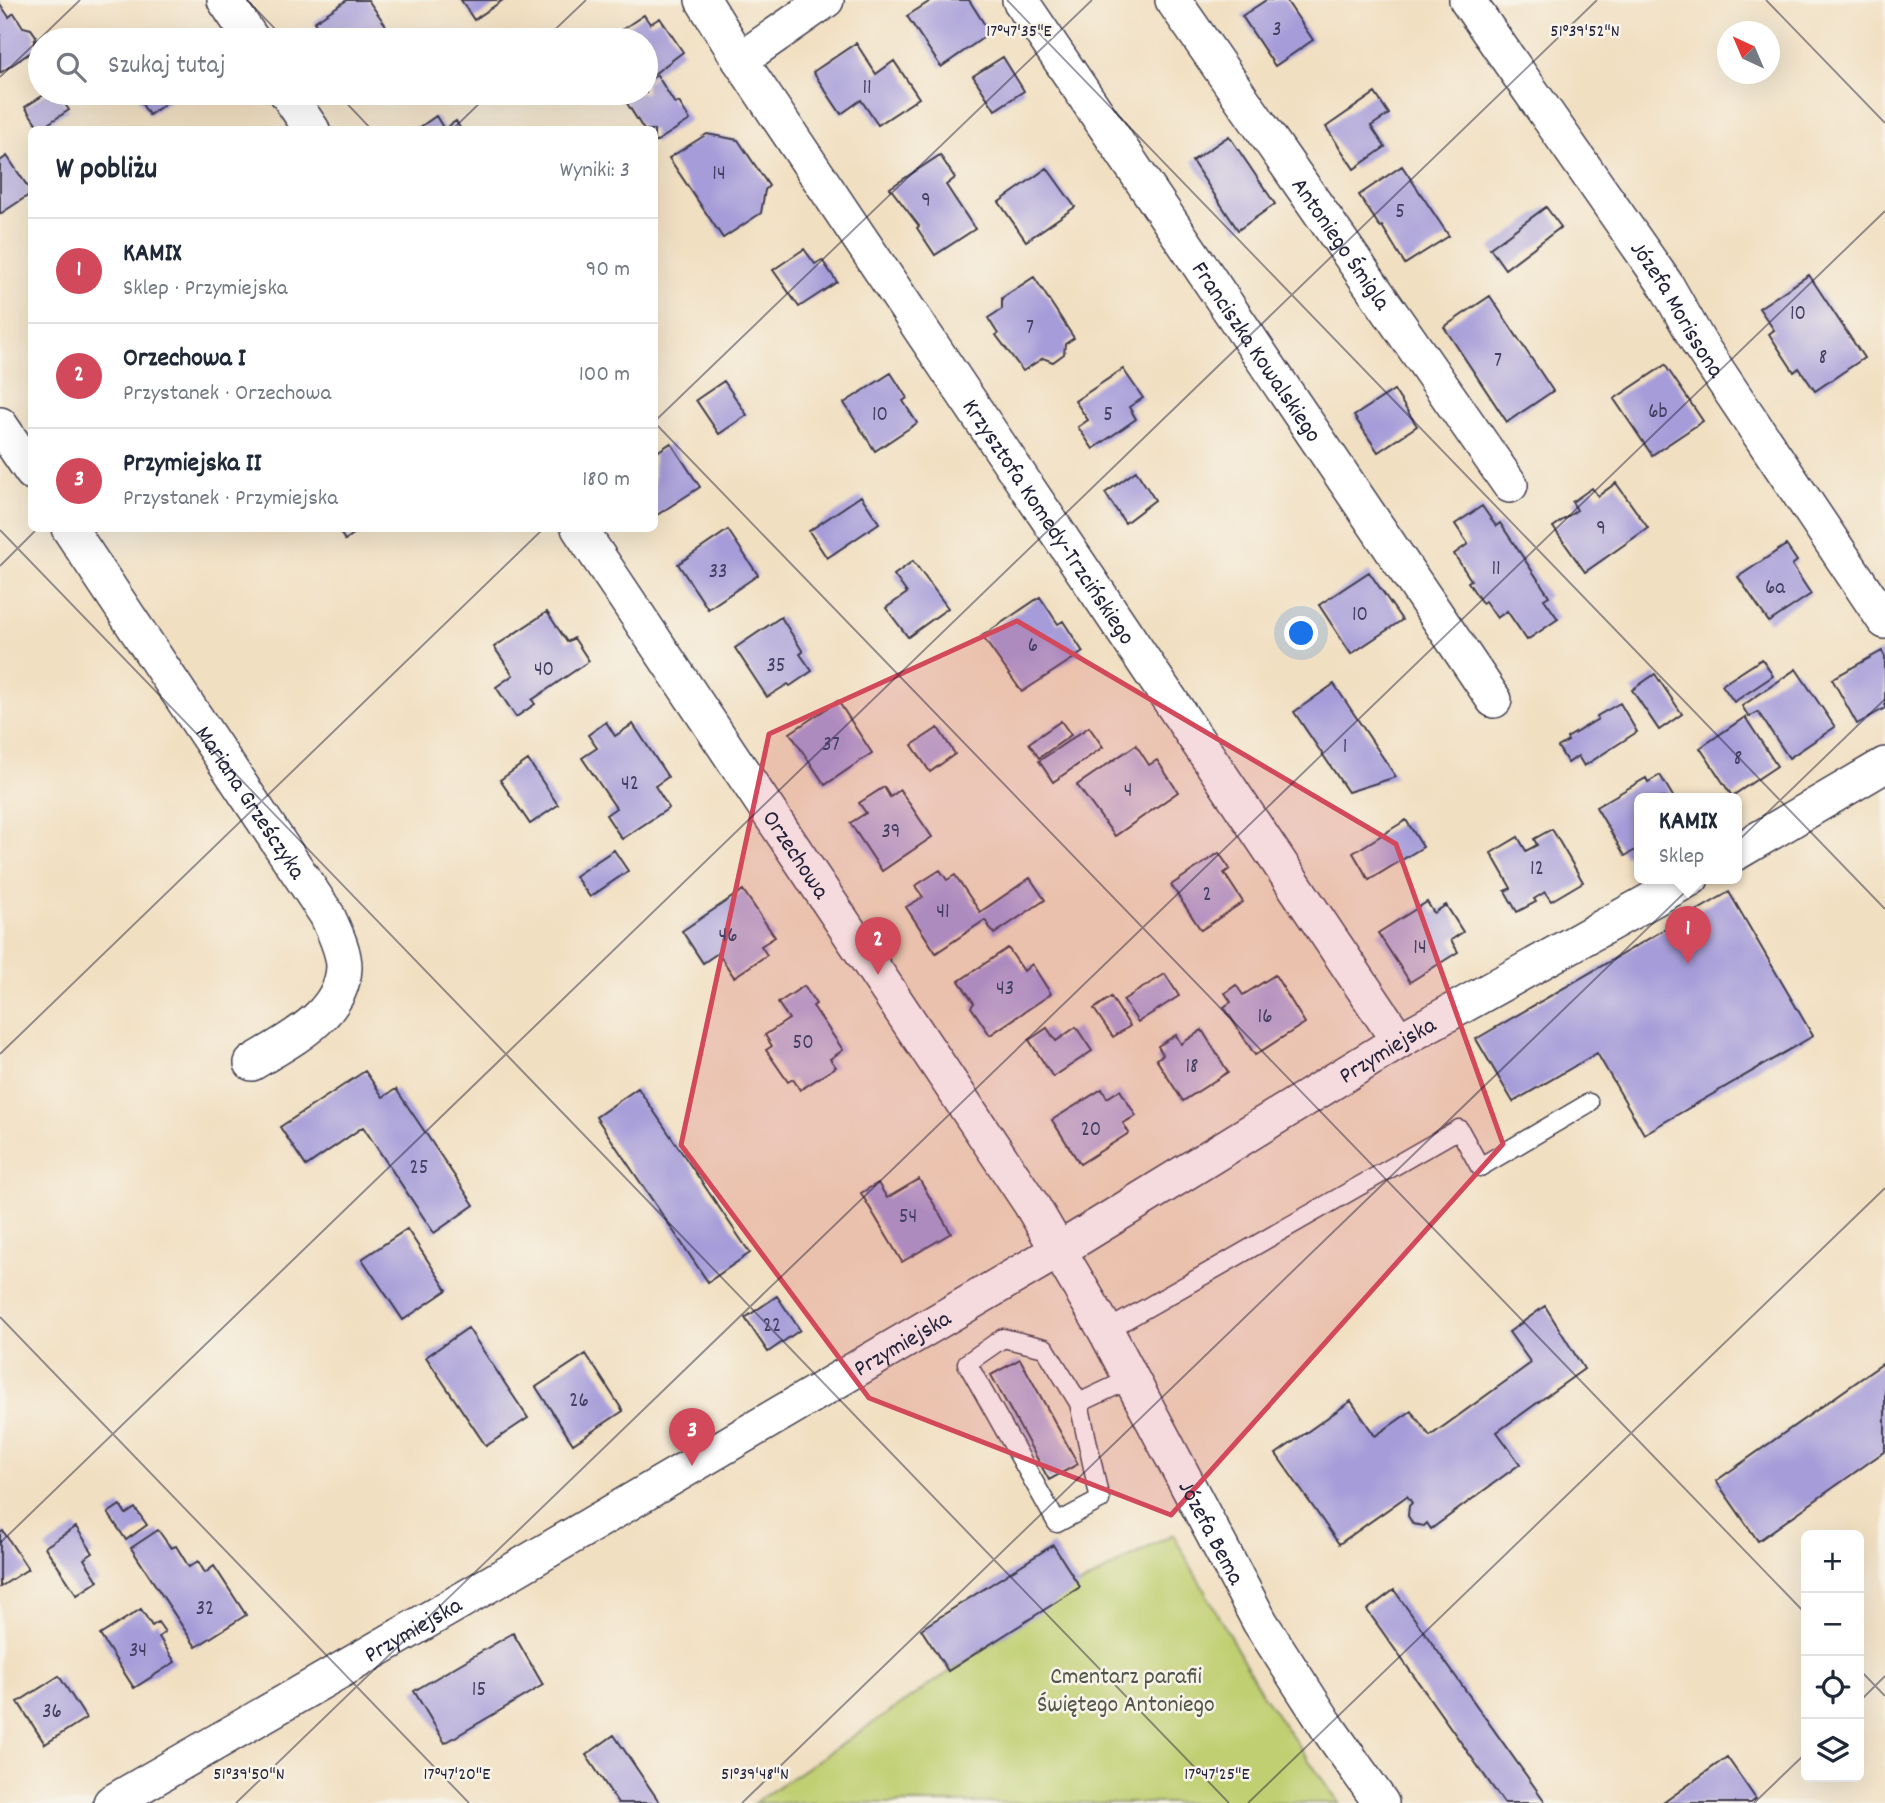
<!DOCTYPE html>
<html lang="pl">
<head>
<meta charset="utf-8">
<style>
  :root { --surface:#fff; --page:#f2f2f3; --text:#1f2937; --muted:#747a83; --line:#e0e1e3; --accent:#d1495b }
  body { margin:0; font-family:Dekko,sans-serif; background:var(--page); color:var(--text) }
  .controls { position:absolute; right:21px; bottom:21px; display:grid; overflow:hidden; border-radius:10px; box-shadow:0 7px 28px #0002 }
  .controls button { width:63px; height:63px; display:grid; place-items:center; padding:0; border:0; border-bottom:2px solid var(--line); background:var(--surface); color:var(--text); font:35px sans-serif }
  .compass { position:absolute; left:1717px; top:21px; width:63px; height:63px; border-radius:50%; background:var(--surface); box-shadow:0 7px 28px #0002; rotate:316deg }
  .you { position:absolute; left:1302px; top:634px; width:24px; height:24px; margin:-18px; border:5px solid #fff; border-radius:50%; background:#1a73e8; box-shadow:0 0 0 10px #1a73e833 }
  .badge { display:grid; place-items:center; width:46px; height:46px; border-radius:50%; background:var(--accent); color:#fff; font-size:23px; font-weight:700 }
  .pin { position:absolute; translate:-50% -58px; filter:drop-shadow(0 2px 4px #0008) }
  .pin::after { content:''; position:absolute; top:37px; width:24px; height:21px; background:inherit; clip-path:polygon(0 0,100% 0,50% 100%) }
  .popup { position:absolute; left:1634px; top:793px; width:108px; height:91px; box-sizing:border-box; display:grid; place-content:center; border-radius:10px; background:var(--surface); filter:drop-shadow(0 2px 5px #0005); font-size:23px; white-space:nowrap; color:var(--muted) }
  .popup b { font-size:26px; color:var(--text) }
  .popup::after { content:''; position:absolute; left:50%; top:100%; margin-left:-14px; border:14px solid transparent; border-top-color:var(--surface) }
  .list { margin:0; padding:0; list-style:none }
  h2 { display:flex; justify-content:space-between; align-items:center; height:91px; margin:0; padding:0 28px; font-size:30px }
  h2 small { font-size:23px; font-weight:400; color:var(--muted) }
  .list li { display:grid; grid-template-columns:46px 1fr auto; gap:21px; align-items:center; box-sizing:border-box; height:105px; padding:0 28px; border-top:2px solid var(--line) }
  .list b { display:block; font-size:26px; white-space:nowrap }
  .list p { margin:0; font-size:23px; white-space:nowrap; color:var(--muted) }
  .list em { font-size:23px; font-style:normal; color:var(--muted) }
  .icon { flex:none; width:38px; height:38px; fill:none; stroke:currentColor; stroke-width:2; stroke-linecap:round; stroke-linejoin:round }
  .map { position:relative; flex:none; width:1885px; height:1803px; overflow:hidden }
  .search { position:absolute; background:var(--surface); box-shadow:0 7px 28px #0002; left:28px; top:28px; width:630px; height:77px; display:flex; align-items:center; gap:18px; box-sizing:border-box; padding:0 24px; border-radius:38px; color:var(--muted); font-size:26px }
  .panel { position:absolute; background:var(--surface); box-shadow:0 7px 28px #0002; left:28px; top:126px; width:630px; height:406px; border-radius:10px }
  .map>svg:first-child { display:block }
  .green { fill:#c0cf71; stroke:#717856; stroke-width:2 }
  .building { fill:#a69cd9 }
  .lines { fill:none; stroke-linecap:round; stroke-linejoin:round }
  .service-casing { stroke:#413e4f; stroke-width:21 }
  .minor-casing { stroke:#413e4f; stroke-width:38 }
  .service { stroke:#fff; stroke-width:18 }
  .minor { stroke:#fff; stroke-width:35 }
  .marked { fill:#d1495b; fill-opacity:0.2; stroke:#d1495b; stroke-width:5; stroke-linejoin:round }
  .ticks { fill:none; stroke:#22223b; stroke-width:2; stroke-opacity:0.45 }
  .labels { text-anchor:middle; stroke-width:5; stroke-linejoin:round; paint-order:stroke }
  .number-label { font-size:21px; fill:#434062 }
  .street-label { font-size:24px; fill:#22223b; stroke:#f7f3e8 }
  .park-label { font-size:24px; fill:#51564b; stroke:#f7f3e8 }
  .ticks-label { font-size:18px; text-anchor:middle; fill:#22223b; stroke:#f7f3e8; stroke-width:5; stroke-linejoin:round; paint-order:stroke }
</style>
</head>
<body>
<div class="map">
<svg width="1885" height="1803" viewBox="0 0 1885 1803">
  <rect width="100%" height="100%" fill="#f7f3e8"/>
  <filter id="ink" filterUnits="userSpaceOnUse"><feTurbulence type="fractalNoise" baseFrequency=".0143" numOctaves="2"/><feDisplacementMap in="SourceGraphic" scale="14" xChannelSelector="R" yChannelSelector="G"/><feConvolveMatrix kernelMatrix="1 2 1 2 8 2 1 2 1" color-interpolation-filters="sRGB"/></filter>
  <filter id="wash" filterUnits="userSpaceOnUse"><feTurbulence type="fractalNoise" baseFrequency=".00686" numOctaves="4" result="noise"/><feDisplacementMap in="SourceGraphic" scale="28" xChannelSelector="R" yChannelSelector="G"/><feGaussianBlur stdDeviation="1.57" result="paint"/><feColorMatrix in="noise" values="0 0 0 0 0 0 0 0 0 0 0 0 0 0 0 0 0 1.4 0 .05"/><feComposite in="paint" operator="in"/></filter>
  <g filter="url(#wash)">
    <rect width="100%" height="100%" fill="#f1dfc1"/>
    <path class="green" d="M1173,1534L1262,1694L1339,1803H754L1074,1588Z"/>
    <g id="blocks">
      <path class="building" d="M347,0H368L396,40H326L314,22Z
        M461,0H503L474,20Z
        M932,0H969L990,33L941,67L907,16Z
        M1266,0H1286L1313,40L1275,66L1242,16Z
        M0,4L9,17L14,13L23,27L31,29L36,36L34,43L37,48L0,73Z
        M644,15L650,24L660,18L683,52L646,80V40L608,39Z
        M856,43L876,74L894,61L919,98L878,125L861,100L841,114L813,72Z
        M1003,57L1024,91L995,110L973,76Z
        M657,75L675,104L679,102L690,120L654,143V130H644L623,97L629,93H646V82Z
        M47,93H57L69,110L40,129L25,107Z
        M135,93H181L149,115Z
        M1375,93L1389,114L1371,126L1385,147L1354,169L1326,127Z
        M436,116L444,129L456,121L461,130H416Z
        M707,134L738,140L769,186L765,190L761,213L723,238L669,158Z
        M1229,136L1275,204L1238,230L1192,161Z
        M940,155L955,178L946,185L975,229L935,255L917,228L919,226L890,188Z
        M7,156L32,193L0,214V161Z
        M1402,166L1449,236L1405,264L1382,226L1380,227L1359,195Z
        M1047,168L1075,207L1026,241L999,202Z
        M1546,207L1561,227L1505,269L1490,248Z
        M804,249L815,264L822,260L837,282L799,307L773,270Z
        M1809,275L1864,358L1815,391L1799,368L1794,372L1769,334L1774,330L1759,308Z
        M1034,277L1074,338L1065,344L1064,354L1053,362L1043,358L1023,371L996,335L998,334L988,318L1002,309V298Z
        M1490,296L1553,391L1507,422L1444,327Z
        M1665,365L1703,421L1652,455L1614,399Z
        M1123,369L1143,398L1129,407L1136,419L1093,449L1078,427L1088,420L1075,401Z
        M891,373L907,398L903,401L917,423L875,451L844,403Z
        M724,381L747,415L719,434L696,400Z
        M1394,390L1417,426L1378,452L1354,416Z
        M671,443L700,487L654,517V454Z
        M1136,471L1155,500L1125,523L1105,493Z
        M1616,483L1648,528L1585,572L1553,527L1577,510L1572,502L1592,488L1598,496Z
        M861,496L879,523L827,558L809,531Z
        M1482,506L1496,526L1500,523L1549,596L1544,599L1558,619L1527,640L1507,611L1497,618L1485,601L1482,603L1468,582L1471,580L1454,554L1468,544L1455,524Z
        M337,528H362L345,540Z
        M728,530L758,575L708,609L678,564Z
        M1786,545L1797,561L1792,565L1811,594L1769,622L1738,577Z
        M913,561L948,608L908,637L886,608L907,593L894,575Z
        M1369,572L1402,620L1351,654L1319,605Z
        M1040,597L1058,624L1063,621L1083,652L1022,692L982,636Z
        M547,612L567,642L574,638L589,661L532,700L535,704L516,717L496,687L513,675L494,647Z
        M781,617L803,652L800,654L812,671L790,686L788,684L767,697L735,648Z
        M1882,651L1885,657V708L1857,724L1832,679Z
        M1762,659L1773,676L1734,702L1722,685Z
        M1796,669L1835,727L1789,758L1758,712L1749,717L1742,706Z
        M1655,674L1682,714L1659,730L1632,690Z
        M1334,684L1396,777L1348,792L1294,712Z
        M838,701L872,753L825,785L790,733Z
        M1620,703L1637,732L1584,766L1578,756L1568,763L1558,747L1568,741L1567,738L1598,719L1597,716Z
        M1745,717L1777,766L1732,796L1700,748Z
        M1061,721L1071,735L1039,758L1029,743Z
        M606,722L615,736L633,724L668,777L655,786L669,808L622,839L606,815L616,808L582,758L597,748L588,735Z
        M1089,727L1103,747L1053,782L1039,761Z
        M938,728L955,754L930,772L912,745Z
        M1136,745L1149,765L1157,760L1178,792L1115,836L1077,785Z
        M528,760L558,805L530,824L500,780Z
        M1660,775L1674,798H1639V848L1625,856L1596,807L1646,778L1648,782Z
        M884,787L890,797L900,790L932,837L882,871L850,823L866,813L859,803Z
        M1406,820L1423,847L1369,880L1353,853Z
        M1552,829L1583,882L1551,901L1545,892L1534,899L1536,902L1517,912L1505,891L1511,888L1491,853L1518,837L1526,851L1537,845L1534,839Z
        M614,850L628,871L590,897L575,876Z
        M1219,853L1230,869L1224,873L1243,902L1201,930L1171,885Z
        M940,870L947,880L955,875L980,912L1030,878L1045,900L994,934L985,920L936,953L906,907L923,897L915,886Z
        M743,890L775,937L761,946L767,955L734,977L718,953L703,963L682,931Z
        M1729,892L1813,1036L1644,1134L1597,1053L1513,1102L1476,1039Z
        M1427,902L1434,913L1446,905L1463,932L1451,940L1458,952L1410,982L1378,933Z
        M1008,948L1024,971L1032,964L1051,994L990,1035L971,1007L974,1003L959,981Z
        M1165,974L1179,996L1138,1022L1123,1000Z
        M1275,975L1305,1023L1255,1055L1224,1007L1231,1002L1225,993L1236,985L1243,995Z
        M804,986L816,1004L813,1006L843,1050L830,1059L836,1067L800,1090L793,1079L788,1082L766,1050L772,1046L765,1035L789,1019L778,1003Z
        M1111,997L1130,1026L1113,1037L1094,1009Z
        M1076,1027L1092,1051L1053,1077L1029,1040L1047,1028L1056,1041Z
        M1202,1030L1228,1072L1183,1101L1156,1059L1163,1055L1158,1046L1176,1035L1181,1044Z
        M365,1071L383,1097L396,1089L474,1205L434,1233L363,1127L306,1166L280,1127Z
        M638,1088L750,1253L708,1282L596,1117Z
        M1102,1089L1107,1098L1120,1090L1136,1116L1123,1123L1129,1133L1080,1164L1052,1120Z
        M919,1179L951,1233L902,1262L861,1193L878,1183L887,1198Z
        M407,1229L447,1290L403,1320L362,1259Z
        M777,1296L800,1330L768,1352L745,1318Z
        M1545,1306L1584,1369L1497,1432L1520,1464L1431,1529L1427,1523L1424,1526L1413,1524L1408,1516L1409,1506L1412,1503L1407,1496L1339,1544L1276,1454L1351,1401L1375,1436L1411,1411L1430,1436L1531,1363L1509,1332Z
        M468,1328L528,1418L486,1446L426,1357Z
        M586,1354L623,1411L573,1444L536,1387Z
        M1020,1359L1078,1464L1049,1480L991,1375Z
        M1885,1362V1451L1758,1541L1716,1481Z
        M120,1505L126,1514L135,1508L147,1525L126,1540L108,1513Z
        M76,1527L93,1553L84,1559L98,1581L77,1595L45,1547Z
        M158,1530L171,1548L176,1546L189,1567L198,1561L205,1573L214,1566L246,1615L196,1647L131,1548Z
        M3,1531L28,1569L0,1587V1533Z
        M1053,1545L1080,1587L948,1671L921,1629Z
        M1394,1590L1546,1803H1504L1367,1610Z
        M141,1609L152,1626L158,1622L165,1632L159,1637L175,1662L134,1688L100,1635Z
        M513,1633L543,1685L445,1743L414,1691Z
        M59,1676L86,1718L45,1744L18,1702Z
        M614,1735L660,1803H618L586,1755Z
        M1727,1757L1756,1799L1751,1803H1663Z"/>
    </g>
  </g>
  <g filter="url(#ink)">
    <use href="#blocks" fill-opacity="0" stroke="#413e4f" stroke-width="2"/>
    <g class="lines">
      <defs>
        <path id="service" d="M1106,1331L1459,1129L1480,1167L1589,1103
          M1079,1403L1100,1500L1057,1523L967,1363L1003,1338L1045,1348L1079,1403L1132,1378"/>
        <g id="minor">
          <path d="M225,0L252,40"/>
          <path id="s1" d="M703,0L740,60L1399,1041"/>
          <path id="s2" d="M1020,0L1494,700"/>
          <path id="s3" d="M1173,0L1510,485"/>
          <path id="s4" d="M1467,0L1666,285L1700,345L1885,621"/>
          <path d="M740,60L826,0"/>
          <path d="M287,93L312,130"/>
          <path d="M0,425L32,472"/>
          <path id="s5" d="M69,528L327,915C334,931 344,950 344,967C342,1016 287,1041 252,1063"/>
          <path id="s6" d="M579,528L1031,1204L1106,1331L1260,1622L1330,1731L1381,1803"/>
          <path d="M1737,852L1885,765"/>
          <path id="s7" d="M111,1803L509,1573L1059,1250L1399,1041L1691,878"/>
        </g>
      </defs>
      <use href="#service" class="service-casing"/>
      <use href="#minor" class="minor-casing"/>
      <use href="#service" class="service"/>
      <use href="#minor" class="minor"/>
    </g>
  </g>
  <path class="marked" d="M1017,621L1396,844L1503,1144L1171,1515L869,1398L681,1145L769,734Z"/>
  <path class="ticks" d="M247,0L286,40M1007,0L1885,909M1766,0L1885,123M544,40L586,0M0,77L80,0M337,93L372,130M452,130L490,93M654,422L1806,1614M654,422L1092,0M0,530L1229,1803M0,566L38,528M0,1054L544,528M0,1317L469,1803M0,1543L1597,0M1859,1669L1885,1696M1859,1702L1885,1676M236,1803L1885,211M742,1803L1885,699M1248,1803L1885,1188M1754,1803L1806,1753"/>
  <g class="labels">
    <g class="number-label">
      <text x="1277" y="35">3</text>
      <text x="867" y="93">11</text>
      <text x="719" y="179">14</text>
      <text x="926" y="206">9</text>
      <text x="1400" y="217">5</text>
      <text x="1798" y="319">10</text>
      <text x="1030" y="333">7</text>
      <text x="1823" y="363">8</text>
      <text x="1498" y="366">7</text>
      <text x="1658" y="417">6b</text>
      <text x="880" y="420">10</text>
      <text x="1108" y="420">5</text>
      <text x="1601" y="534">9</text>
      <text x="1496" y="574">11</text>
      <text x="718" y="577">33</text>
      <text x="1775" y="593">6a</text>
      <text x="1360" y="620">10</text>
      <text x="1033" y="651">6</text>
      <text x="776" y="671">35</text>
      <text x="544" y="675">40</text>
      <text x="831" y="750">37</text>
      <text x="1345" y="752">1</text>
      <text x="1738" y="764">8</text>
      <text x="630" y="789">42</text>
      <text x="1128" y="796">4</text>
      <text x="891" y="837">39</text>
      <text x="1537" y="874">12</text>
      <text x="1207" y="900">2</text>
      <text x="943" y="917">41</text>
      <text x="728" y="941">46</text>
      <text x="1420" y="953">14</text>
      <text x="1005" y="994">43</text>
      <text x="1265" y="1022">16</text>
      <text x="803" y="1048">50</text>
      <text x="1192" y="1072">18</text>
      <text x="1091" y="1135">20</text>
      <text x="419" y="1173">25</text>
      <text x="908" y="1222">54</text>
      <text x="772" y="1331">22</text>
      <text x="579" y="1406">26</text>
      <text x="205" y="1614">32</text>
      <text x="138" y="1656">34</text>
      <text x="479" y="1695">15</text>
      <text x="52" y="1717">36</text>
    </g>
    <g class="street-label">
      <text dy="8" stroke="none"><textPath href="#s3" startOffset="296">Antoniego Śmigla</textPath></text>
      <text dy="8" stroke="none"><textPath href="#s4" startOffset="374">Józefa Morissona</textPath></text>
      <text dy="8" stroke="none"><textPath href="#s2" startOffset="424">Franciszka Kowalskiego</textPath></text>
      <text dy="8" stroke="none"><textPath href="#s1" startOffset="626">Krzysztofa Komedy-Trzcińskiego</textPath></text>
      <text dy="8" stroke="none"><textPath href="#s5" startOffset="329">Mariana Grześczyka</textPath></text>
      <text dy="8" stroke="none"><textPath href="#s6" startOffset="392">Orzechowa</textPath></text>
      <text dy="8" stroke="none"><textPath href="#s7" startOffset="1482">Przymiejska</textPath></text>
      <text dy="8" stroke="none"><textPath href="#s7" startOffset="915">Przymiejska</textPath></text>
      <text dy="8" stroke="none"><textPath href="#s6" startOffset="1188">Józefa Bema</textPath></text>
      <text dy="8" stroke="none"><textPath href="#s7" startOffset="348">Przymiejska</textPath></text>
    </g>
    <g class="park-label">
      <text x="1126" y="1683">Cmentarz parafii<tspan x="1126" dy="28">Świętego Antoniego</tspan></text>
    </g>
  </g>
  <g class="ticks-label">
    <text x="1585" y="36">51°39'52"N</text>
    <text x="1019" y="36">17°47'35"E</text>
    <text x="457" y="1779">17°47'20"E</text>
    <text x="1217" y="1779">17°47'25"E</text>
    <text x="249" y="1779">51°39'50"N</text>
    <text x="755" y="1779">51°39'48"N</text>
  </g>
</svg>
<div class="controls">
<button>+</button>
<button>−</button>
<button><svg class="icon" aria-label="locate" viewBox="0 0 24 24"><circle cx="12" cy="12" r="6"/><path d="M12 2v4M12 18v4M2 12h4M18 12h4"/></svg></button>
<button><svg class="icon" aria-label="layers" viewBox="0 0 24 24"><path d="M12 4l9 5-9 5-9-5zM3 14l9 5 9-5"/></svg></button>
</div>
<svg class="compass" viewBox="-18 -18 36 36"><path d="M0-13l5 13h-10z" fill="#e53935"/><path d="M0 13l5-13h-10z" fill="#747a83"/></svg>
<div class="you"></div>
<div class="pin badge" style="left:1688px;top:964px">1</div>
<div class="popup"><b>KAMIX</b>Sklep</div>
<div class="pin badge" style="left:878px;top:975px">2</div>
<div class="pin badge" style="left:692px;top:1466px">3</div>
<div class="search"><svg class="icon" aria-label="search" viewBox="0 0 24 24"><circle cx="10" cy="10" r="6"/><path d="M15 15l6 6"/></svg>Szukaj tutaj</div>
<section class="panel">
<h2>W pobliżu<small>Wyniki: 3</small></h2>
<ul class="list">
<li><span class="badge">1</span><div><b>KAMIX</b><p>Sklep · Przymiejska</p></div><em>90 m</em></li>
<li><span class="badge">2</span><div><b>Orzechowa I</b><p>Przystanek · Orzechowa</p></div><em>100 m</em></li>
<li><span class="badge">3</span><div><b>Przymiejska II</b><p>Przystanek · Przymiejska</p></div><em>180 m</em></li>
</ul>
</section>
</div>
</body>
</html>
